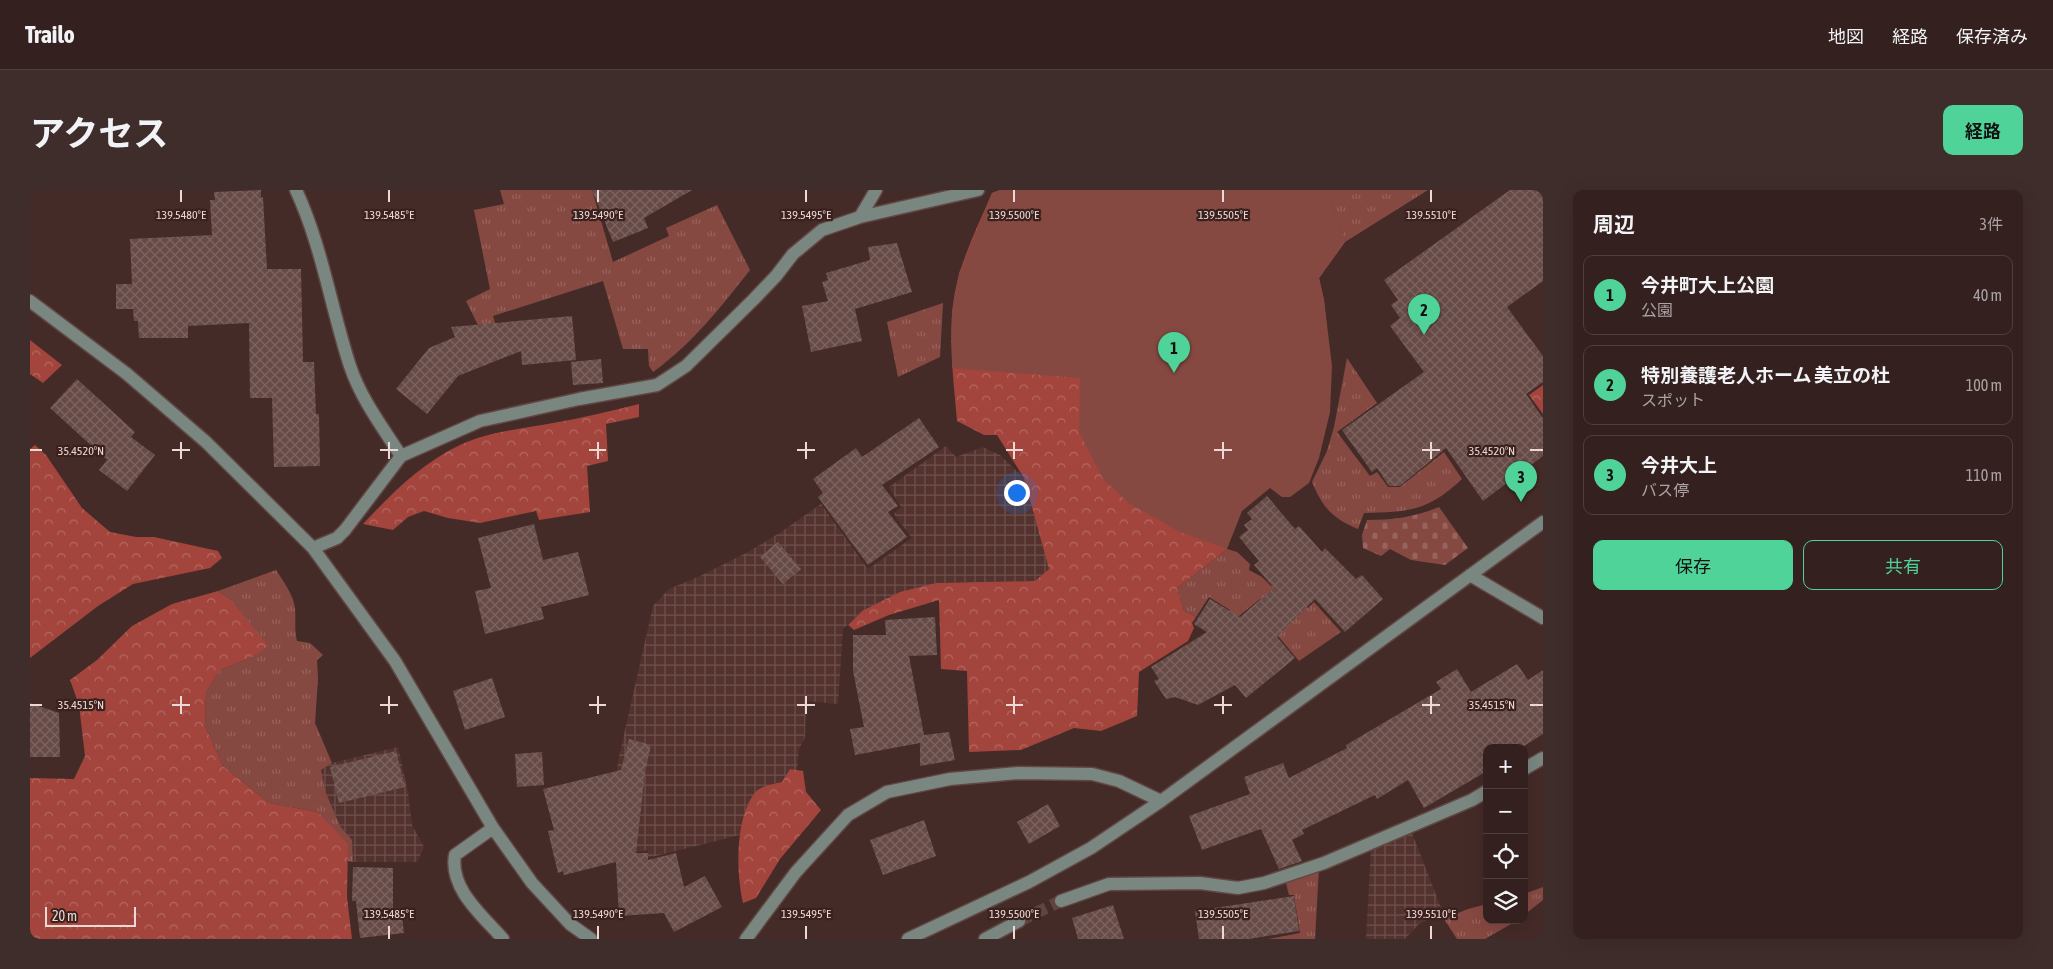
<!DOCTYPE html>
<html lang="ja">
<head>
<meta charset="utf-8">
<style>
  :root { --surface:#34201e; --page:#3f2d2b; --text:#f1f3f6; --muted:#a9a3a4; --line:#4e3e3c; --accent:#4fd399 }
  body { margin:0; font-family:"Asap Condensed","Noto Sans JP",sans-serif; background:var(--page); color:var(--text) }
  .controls { position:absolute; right:15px; bottom:15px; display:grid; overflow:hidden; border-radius:10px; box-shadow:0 5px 20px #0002 }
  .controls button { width:45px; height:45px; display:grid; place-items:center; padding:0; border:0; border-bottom:1px solid var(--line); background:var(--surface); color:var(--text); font:25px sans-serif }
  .scale { position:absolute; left:15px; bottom:12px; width:91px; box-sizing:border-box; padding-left:5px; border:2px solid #ebd9d6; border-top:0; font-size:14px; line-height:18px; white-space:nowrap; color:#ebd9d6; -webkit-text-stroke:4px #3b211e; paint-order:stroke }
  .you { position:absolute; left:986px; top:302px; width:18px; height:18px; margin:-12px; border:4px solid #fff; border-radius:50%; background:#1a73e8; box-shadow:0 0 0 8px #1a73e833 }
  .badge { display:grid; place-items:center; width:32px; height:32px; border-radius:50%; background:var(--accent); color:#111; font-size:16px; font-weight:700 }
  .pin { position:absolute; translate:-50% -41px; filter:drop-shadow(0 1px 2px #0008) }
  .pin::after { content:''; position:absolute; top:26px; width:18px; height:15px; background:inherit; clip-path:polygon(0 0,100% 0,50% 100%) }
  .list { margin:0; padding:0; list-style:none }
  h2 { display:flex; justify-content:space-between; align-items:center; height:65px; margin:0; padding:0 20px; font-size:21px }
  h2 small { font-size:16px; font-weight:400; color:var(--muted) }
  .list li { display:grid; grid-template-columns:32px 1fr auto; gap:15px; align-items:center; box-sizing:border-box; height:80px; margin:0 10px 10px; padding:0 10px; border:1px solid var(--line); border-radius:10px }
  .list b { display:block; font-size:19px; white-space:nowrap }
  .list p { margin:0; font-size:16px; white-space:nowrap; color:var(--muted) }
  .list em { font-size:16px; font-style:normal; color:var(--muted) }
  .actions { display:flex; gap:10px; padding:15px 20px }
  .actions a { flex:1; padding:11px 0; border:1px solid var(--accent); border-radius:10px; text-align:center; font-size:18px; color:var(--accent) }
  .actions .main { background:var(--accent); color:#111 }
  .icon { flex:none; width:28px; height:28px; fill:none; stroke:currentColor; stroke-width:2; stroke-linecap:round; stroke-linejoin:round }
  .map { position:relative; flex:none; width:1513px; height:749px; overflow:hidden; border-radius:10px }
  header { display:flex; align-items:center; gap:30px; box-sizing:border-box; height:70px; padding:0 25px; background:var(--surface); border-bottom:1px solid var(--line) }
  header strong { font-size:24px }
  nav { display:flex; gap:28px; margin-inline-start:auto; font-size:18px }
  .intro { display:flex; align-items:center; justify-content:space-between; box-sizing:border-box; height:120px; padding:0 30px }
  h1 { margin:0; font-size:35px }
  .button { padding:12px 22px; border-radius:10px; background:var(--accent); color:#111; font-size:18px; font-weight:700 }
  main { display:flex; gap:30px; padding:0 30px }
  aside { flex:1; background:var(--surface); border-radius:10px; box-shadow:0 5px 20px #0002 }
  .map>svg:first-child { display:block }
  .industrial { fill:url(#industrial-grid) }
  .grass { fill:url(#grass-tufts) }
  .forest { fill:url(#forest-crowns) }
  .cemetery { fill:url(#cemetery-stones) }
  .park { fill:#864942 }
  .building { fill:url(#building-cross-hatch) }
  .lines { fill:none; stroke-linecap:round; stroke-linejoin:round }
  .minor-tunnel { stroke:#5e4542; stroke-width:12; stroke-dasharray:12 6; stroke-linecap:butt }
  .minor-casing { stroke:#604744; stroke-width:15 }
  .minor { stroke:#7a8780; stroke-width:12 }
  .ticks { fill:none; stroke:#ebd9d6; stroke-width:2 }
  .ticks-label { font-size:12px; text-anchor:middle; fill:#ebd9d6; stroke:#3b211e; stroke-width:4.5; stroke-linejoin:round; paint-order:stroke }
</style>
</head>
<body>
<header>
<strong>Trailo</strong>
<nav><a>地図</a><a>経路</a><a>保存済み</a></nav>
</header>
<div class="intro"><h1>アクセス</h1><a class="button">経路</a></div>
<main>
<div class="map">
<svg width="1513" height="749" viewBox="0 0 1513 749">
  <defs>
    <pattern id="industrial-grid" width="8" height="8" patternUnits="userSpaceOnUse" patternTransform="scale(1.25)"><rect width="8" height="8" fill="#54332f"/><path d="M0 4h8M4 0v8" fill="none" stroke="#6d504c"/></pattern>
    <pattern id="grass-tufts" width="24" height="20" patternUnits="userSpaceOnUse" patternTransform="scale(1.25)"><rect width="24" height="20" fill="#864942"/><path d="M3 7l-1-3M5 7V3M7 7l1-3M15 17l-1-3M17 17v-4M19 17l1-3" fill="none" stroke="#97635d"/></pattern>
    <pattern id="forest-crowns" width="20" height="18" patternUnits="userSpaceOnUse" patternTransform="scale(1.25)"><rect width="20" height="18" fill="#a3453d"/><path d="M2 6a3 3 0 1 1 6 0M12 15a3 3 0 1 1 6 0" fill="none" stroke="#b46861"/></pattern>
    <pattern id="cemetery-stones" width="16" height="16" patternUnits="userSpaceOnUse" patternTransform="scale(1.25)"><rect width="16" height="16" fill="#864942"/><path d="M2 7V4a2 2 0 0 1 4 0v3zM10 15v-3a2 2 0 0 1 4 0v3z" fill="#97635d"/></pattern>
    <pattern id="building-cross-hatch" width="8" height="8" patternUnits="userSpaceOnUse" patternTransform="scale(1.25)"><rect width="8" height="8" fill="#674b47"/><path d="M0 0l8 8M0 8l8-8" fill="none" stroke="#7d6461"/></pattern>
  </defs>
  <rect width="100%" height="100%" fill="#452b28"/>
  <path class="industrial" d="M916,256L926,267L953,257L970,265L994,288L1019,379L1005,391L906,393L832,421L813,439L808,514L776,511L775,548L769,559L767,580L760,579L752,592L738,595L713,628L710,645L618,668V660L581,666L579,650L588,571L623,416L639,399L670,386L718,362L748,344L791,314L838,379L882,348L864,324L871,317L859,297Z
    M368,557L378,602L382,635L394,657L387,672H323L322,650L310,636L296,603L291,580L302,573Z
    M1382,643L1412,720L1388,735L1375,749H1336L1341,658Z"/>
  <path class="grass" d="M470,0H562L583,72L639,46L636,38L687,15L720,80C691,117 662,154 623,182L619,176L618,159H593L573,91L463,126L465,133L450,139L436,111L460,99L444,20L474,14Z
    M1298,0H1398L1315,52Z
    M913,113L910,167L868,187L857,132Z
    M1317,168L1347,213L1307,242L1340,286L1347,282L1358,297H1370L1414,262L1432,289C1398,321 1379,322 1334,323L1328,339C1302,328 1293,318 1282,292L1297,261L1304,237Z
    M1197,359L1207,362L1220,374L1219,380L1232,387L1241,396L1257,399L1278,418L1284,412L1311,442L1269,471L1244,441L1251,434L1230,409L1184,446L1200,420L1179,407L1166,427L1154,421L1147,398Z
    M246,380C253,391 264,405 265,419C266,430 264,439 267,451L280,453L293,465L287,470L288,488L285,533L302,573L291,580L296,603L310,636L322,650L323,672L318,671L317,654L288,622L239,613L193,576L175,536L176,502L190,480L222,467L200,409L188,401Z
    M1289,678L1285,749H1238L1270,743L1264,705H1259L1255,689Z
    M1513,697V710L1494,725V704Z
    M1457,714V730H1488L1455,749H1427L1414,729L1438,719Z"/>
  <path class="forest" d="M970,0H1298L1315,52L1289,88L1294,110L1297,139L1207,316L1197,344V359L1147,398L1154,421L1166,427L1162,433L1164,438L1158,451L1109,482L1107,526L1071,541L1044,538L991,560L939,562L937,481L911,479L909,410L859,425L824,440L818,435L832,421L870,402L906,393L1005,391L1019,379L994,288L967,245H954L927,231C923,182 915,130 930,82C938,55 951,29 962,3Z
    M0,150L32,175L13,193L0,184Z
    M1513,195V224L1499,205Z
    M609,214V227L576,234L578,271L557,276L560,322L509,330L506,321L450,333L418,328L394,321L378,327L363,340L333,334C362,303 392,273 430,255C460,241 492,239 523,233C552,228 581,221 609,214Z
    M5,255L16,265L52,318L80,342L106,347H124L188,361L192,368L180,378L103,394L68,416L0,468V259Z
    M188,401L200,409L238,456L222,467L190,480L176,502L175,536L193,576L239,613L288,622L318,654L317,707L322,749H0V588L44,589L55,566L49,515L40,490L67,470L102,436L142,414Z
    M760,579L773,581L776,602L791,620L750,669L726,708L713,713C706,683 705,630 724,604C729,596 743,594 752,592Z"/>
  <path class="cemetery" d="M1409,317L1438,358L1415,375L1381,370L1360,359L1351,366L1333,358L1332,345L1337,330C1363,330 1385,327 1409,317Z"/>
  <path class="park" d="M970,0H1298L1315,52L1289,88L1294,110L1302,176L1300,222L1289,268L1279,293L1260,307H1252L1240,298L1212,321L1197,359L1150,342L1100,314L1073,289L1049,242L1050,188L922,178V121L929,83L962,3Z"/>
  <path class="building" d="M231,0V8L233,7L237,79H271L273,172H284L286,224H289L290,276L244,277L242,208H220L219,133L158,136V148H109L108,131H104L103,119H86V94H102L100,49L182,45L180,10H185L184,2Z
    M562,0H662L614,28L618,38L583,52Z
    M1480,0H1513V91L1477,117L1513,166V192L1496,204L1513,228V266L1453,311L1416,258L1370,296H1359L1347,278L1342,282L1312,240L1394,182L1360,136L1370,128L1361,115L1368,110L1354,90Z
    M867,53L882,102L825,119L832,151L781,162L772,116L798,111L792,92L798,90L796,83L840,70L838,57Z
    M542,126L546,170L492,175L491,161L428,186L397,224L366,199L399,158L425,147L421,137Z
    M571,169L573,193L543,195L541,172Z
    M47,189L105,242L101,247L125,265L97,301L69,280L77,270L20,218Z
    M889,228L909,257L852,295L868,316L858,322L877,347L838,375L788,307L793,303L783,289L826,258L832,267Z
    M1237,306L1265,339L1269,336L1292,362L1295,358L1326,389L1332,385L1353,409L1315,442L1285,409L1247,447L1265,468L1216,508L1205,495L1168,515L1145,507L1136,509L1124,491L1129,489L1121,477L1177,442L1164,434L1180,409L1210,427L1244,398L1224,375L1229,371L1209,347L1218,340L1214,335L1222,329L1217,323Z
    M504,334L513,370L548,362L559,405L511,417L514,429L455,444L445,401L461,398L448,348Z
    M748,352L771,379L753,394L730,367Z
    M905,427L907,465L879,466L894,545L919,542L925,570L890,576V553L825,565L820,539L834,537L823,481V445H856L855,430Z
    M1487,474L1498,490L1513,480V544L1491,558H1457V581L1394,618L1378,590L1347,609L1345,605L1272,640L1274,644L1262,650L1272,671L1249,679L1231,639L1172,660L1159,626L1220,604L1214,587L1253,573L1259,588L1317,558L1316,555L1411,499L1406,492L1427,479L1441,502Z
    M462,488L475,527L435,540L423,501Z
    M0,513L29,523L30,567H0Z
    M599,549L621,555L615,582L606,663H618V670L646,663L654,697L675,686L692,717L644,742L634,723L589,726L586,672L534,685L533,681L528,683L521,654L518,641L524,640L513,599L591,580Z
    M366,561L375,597L309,613L300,577Z
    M512,562L514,595L487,597L485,564Z
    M1018,614L1030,636L999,654L987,632Z
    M894,630L906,666L853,685L840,650Z
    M323,677L363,678V718H371L374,743L330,748L326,711H322Z
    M1264,706L1269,741L1218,749H1169L1165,721Z
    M1083,715L1094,749H1048L1042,728Z"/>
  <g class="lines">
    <path class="minor-tunnel" d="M989,731L1031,711"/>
    <defs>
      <path id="minor" d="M266,0C292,56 301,118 320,176C331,209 353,238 371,266
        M830,27L846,0
        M0,111L97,184L176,252L283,358L365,471L463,638L502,693L540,734L561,749
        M283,358L307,348L315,340L371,266L450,231L549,209L627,195L656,176L724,109L746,86L763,64L792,40L830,27L948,0
        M1440,385L1513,428
        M1494,579L1513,568
        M463,638L425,665C419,699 453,726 473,749
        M1031,711L1079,694L1170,693L1208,698L1234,693L1294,673L1442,610L1457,601
        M716,749L766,682L818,625L857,602L920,589L988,583L1062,584L1089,591L1131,611
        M878,749L999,692L1061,658L1131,611L1513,332
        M955,749L989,731"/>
    </defs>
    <use href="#minor" class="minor-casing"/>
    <use href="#minor" class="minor"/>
  </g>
  <path class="ticks" d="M151,0V12M359,0V12M568,0V12M776,0V12M984,0V12M1193,0V12M1401,0V12M151,252V269M359,252V269M568,252V269M776,252V269M984,252V269M1193,252V269M1401,252V269M0,260H12M142,260H160M350,260H368M559,260H576M767,260H785M976,260H993M1184,260H1202M1392,260H1410M1500,260H1513M151,506V524M359,506V524M568,506V524M776,506V524M984,506V524M1193,506V524M1401,506V524M0,515H12M142,515H160M350,515H368M559,515H576M767,515H785M976,515H993M1184,515H1202M1392,515H1410M1500,515H1513M359,736V749M568,736V749M776,736V749M984,736V749M1193,736V749M1401,736V749"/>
  <g class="ticks-label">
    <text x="151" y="29">139.5480°E</text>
    <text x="359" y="29">139.5485°E</text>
    <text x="568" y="29">139.5490°E</text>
    <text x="776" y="29">139.5495°E</text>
    <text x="984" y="29">139.5500°E</text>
    <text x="1193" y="29">139.5505°E</text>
    <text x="1401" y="29">139.5510°E</text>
    <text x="51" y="265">35.4520°N</text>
    <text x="1462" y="265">35.4520°N</text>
    <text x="51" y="519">35.4515°N</text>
    <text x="1462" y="519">35.4515°N</text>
    <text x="359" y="728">139.5485°E</text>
    <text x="568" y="728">139.5490°E</text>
    <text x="776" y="728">139.5495°E</text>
    <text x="984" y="728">139.5500°E</text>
    <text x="1193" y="728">139.5505°E</text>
    <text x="1401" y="728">139.5510°E</text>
  </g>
</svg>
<div class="controls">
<button>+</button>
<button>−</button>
<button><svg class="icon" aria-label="locate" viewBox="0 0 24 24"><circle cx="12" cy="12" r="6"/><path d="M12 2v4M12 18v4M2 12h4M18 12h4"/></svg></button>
<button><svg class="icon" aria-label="layers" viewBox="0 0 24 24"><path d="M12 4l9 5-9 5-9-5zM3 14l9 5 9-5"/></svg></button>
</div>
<div class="scale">20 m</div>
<div class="you"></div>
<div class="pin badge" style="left:1144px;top:183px">1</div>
<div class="pin badge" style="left:1394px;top:145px">2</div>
<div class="pin badge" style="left:1491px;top:312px">3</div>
</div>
<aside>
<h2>周辺<small>3件</small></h2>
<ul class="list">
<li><span class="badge">1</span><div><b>今井町大上公園</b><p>公園</p></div><em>40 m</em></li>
<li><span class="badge">2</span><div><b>特別養護老人ホーム 美立の杜</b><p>スポット</p></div><em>100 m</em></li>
<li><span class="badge">3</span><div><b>今井大上</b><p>バス停</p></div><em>110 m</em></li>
</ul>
<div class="actions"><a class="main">保存</a><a>共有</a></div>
</aside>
</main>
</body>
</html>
